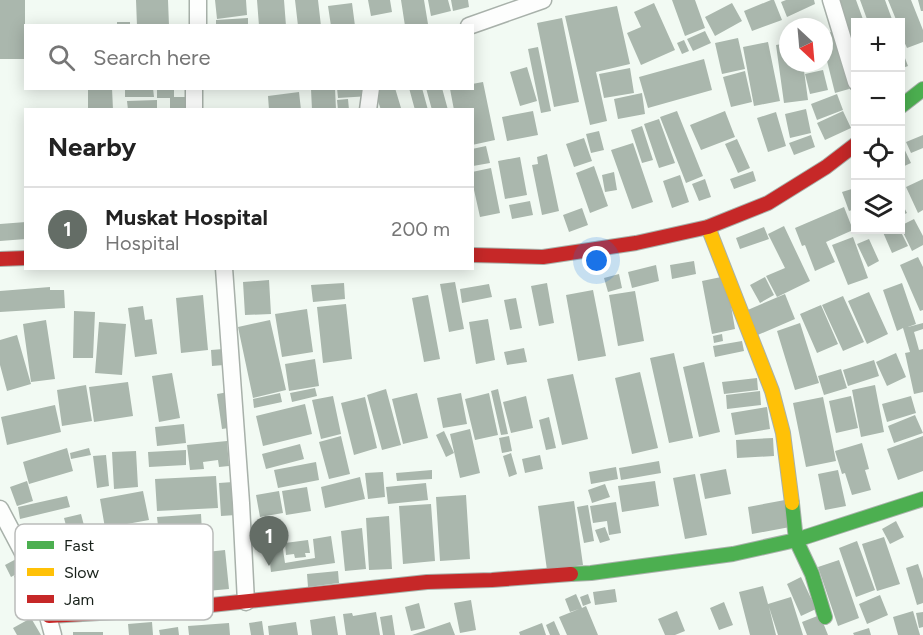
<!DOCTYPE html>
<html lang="en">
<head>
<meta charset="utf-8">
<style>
  :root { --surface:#fff; --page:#f6f6f6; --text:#222; --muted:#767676; --line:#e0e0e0; --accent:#646d66 }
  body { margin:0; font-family:Figtree,sans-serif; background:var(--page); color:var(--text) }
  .controls { position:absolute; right:18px; top:18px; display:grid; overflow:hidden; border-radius:0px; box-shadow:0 3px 15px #0003 }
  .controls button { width:54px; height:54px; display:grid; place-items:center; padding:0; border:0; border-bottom:2px solid var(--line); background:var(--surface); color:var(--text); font:30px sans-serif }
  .compass { position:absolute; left:779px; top:18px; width:54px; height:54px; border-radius:50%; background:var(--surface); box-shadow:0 3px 15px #0003; rotate:154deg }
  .you { position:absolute; left:597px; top:261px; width:21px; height:21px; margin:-15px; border:4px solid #fff; border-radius:50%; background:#1a73e8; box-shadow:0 0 0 9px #1a73e833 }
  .badge { display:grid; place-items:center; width:39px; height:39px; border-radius:50%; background:var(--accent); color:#fff; font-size:20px; font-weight:700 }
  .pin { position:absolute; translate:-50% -50px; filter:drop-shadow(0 2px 3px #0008) }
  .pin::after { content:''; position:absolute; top:32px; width:21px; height:18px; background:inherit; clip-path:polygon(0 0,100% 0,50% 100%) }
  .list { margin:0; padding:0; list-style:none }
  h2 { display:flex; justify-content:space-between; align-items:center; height:78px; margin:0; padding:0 24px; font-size:26px }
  h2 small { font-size:20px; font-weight:400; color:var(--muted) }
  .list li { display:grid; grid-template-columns:39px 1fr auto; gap:18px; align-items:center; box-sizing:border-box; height:84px; padding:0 24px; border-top:2px solid var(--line) }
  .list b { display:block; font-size:22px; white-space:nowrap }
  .list p { margin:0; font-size:20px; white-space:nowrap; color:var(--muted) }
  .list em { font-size:20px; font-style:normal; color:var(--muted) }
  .icon { flex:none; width:33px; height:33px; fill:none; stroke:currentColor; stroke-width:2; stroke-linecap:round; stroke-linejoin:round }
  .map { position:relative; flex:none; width:923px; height:635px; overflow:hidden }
  .search { position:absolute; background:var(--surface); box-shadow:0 3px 15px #0003; left:24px; top:24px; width:450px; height:66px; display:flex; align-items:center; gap:15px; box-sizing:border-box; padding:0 21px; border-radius:0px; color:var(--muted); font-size:22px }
  .panel { position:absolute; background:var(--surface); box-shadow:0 3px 15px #0003; left:24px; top:108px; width:450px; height:162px; border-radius:0px }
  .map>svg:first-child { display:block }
  .building { fill:#aab7ad }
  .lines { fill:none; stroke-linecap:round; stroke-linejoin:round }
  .street-casing { stroke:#a8b1aa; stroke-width:19 }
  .fast-casing { stroke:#a8b1aa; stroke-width:16 }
  .slow-casing { stroke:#a8b1aa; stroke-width:16 }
  .jam-casing { stroke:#a8b1aa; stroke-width:16 }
  .street { stroke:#fdfefd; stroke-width:16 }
  .fast { stroke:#4caf50; stroke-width:14 }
  .slow { stroke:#ffc107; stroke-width:14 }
  .jam { stroke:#c62828; stroke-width:14 }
  .key { fill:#fff; stroke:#babcba; stroke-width:1.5 }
  .key-label { font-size:16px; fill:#18211a }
</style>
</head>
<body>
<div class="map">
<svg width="923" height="635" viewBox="0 0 923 635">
  <rect width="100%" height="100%" fill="#f2faf3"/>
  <path class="building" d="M0,0H25V59H0Z
    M136,0H168L169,26H137Z
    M215,0H246L247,15L217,19Z
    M257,0H284L286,26H259Z
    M295,0H318L321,26H298Z
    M368,0H390L392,12L371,16Z
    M401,0H424L428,24L405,26Z
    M428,0H448L451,11L431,16Z
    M451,0H468L469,7L453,11Z
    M672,0H695L705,28L685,36Z
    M771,0H774L782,20L752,31L744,11Z
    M786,0H814L815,4L787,17L781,2Z
    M835,0H856L864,22H855V55Z
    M860,0H885L893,22H868Z
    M888,0H911L923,30V42L907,48L900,33V22H897Z
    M918,0H923V11H921Z
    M352,3L355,26H331L328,6Z
    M654,3L675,50L641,65L627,33L641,27L634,12Z
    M732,3L742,21L715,36L705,17Z
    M617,6L630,64L596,72L607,121L590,125L565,16Z
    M248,18V26H216V20Z
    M562,18L579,102L554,107L537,23Z
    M117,22H130V26H117Z
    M705,31L711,43L693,51L687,39Z
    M835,31L849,89L835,93L824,49V34Z
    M738,38L745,69L722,74L715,43Z
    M684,40L689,51L682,54L677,43Z
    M768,42L780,101L754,106L743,47Z
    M788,43V63H803L808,100L784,103L776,45Z
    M900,45L908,66L900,69Z
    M538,47L551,111L541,113L528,49Z
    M704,59L712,90L648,108L639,77Z
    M527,67L537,101L520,106L510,72Z
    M630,68L634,93L604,98L599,74Z
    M823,70L828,90L810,94L805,74Z
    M745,71L752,102L731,107L723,77Z
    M483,82L495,140L472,145V110H454L450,89L472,88V84Z
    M88,88H112L113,110H88Z
    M125,88H153L154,97H125Z
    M157,88H174V97H187V110H170V98H157Z
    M335,88L336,110H312L311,89Z
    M337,88H369L370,96L338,98Z
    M377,88H395L401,108L394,110H381L374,89Z
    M409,88H422L428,110H415Z
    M426,88H442L448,110H432Z
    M299,92L301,110H269L268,96Z
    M642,93L645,114L618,119L614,99Z
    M837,94L843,110L817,120L811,104Z
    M348,99L349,110H338L337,100Z
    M157,100V110H128L127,101Z
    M806,109L811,133L790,138L785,114Z
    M533,111L538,135L507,141L502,117Z
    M677,111L703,176L686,183L660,117Z
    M725,111L735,137L701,150L690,125Z
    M843,111L851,128L825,140L817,123Z
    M776,112L786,146L768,152L757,118Z
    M659,119L675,163L659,168L644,124Z
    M642,126L653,160L642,163L631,130Z
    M599,131L604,150L591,153L586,134Z
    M811,135L815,147L794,155L789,143Z
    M923,135V148L911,153L906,142Z
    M584,138L592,161L574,167L566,144Z
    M737,139L750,168L738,173L725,144Z
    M900,140L911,163L900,168Z
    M633,143L653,202L632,209L611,150Z
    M486,146L490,163L473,166L472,149Z
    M547,154L559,211L542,215L532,165L538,164L537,157Z
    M520,157L527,195L505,199L498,161Z
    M594,166L608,206L590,213L576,173Z
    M491,168L500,213L480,217L472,181V172Z
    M753,171L756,181L734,189L730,179Z
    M614,172L617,190L605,192L602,175Z
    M680,175L689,202L672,208L663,181Z
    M705,179L711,197L699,201L692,184Z
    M923,179V210L918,213L906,187Z
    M855,188V209L849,211L842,192Z
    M900,200L907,213L900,216Z
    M530,201L533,215L512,219L509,205Z
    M844,207L853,230L826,242L835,262L815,271L805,245L802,246L795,228Z
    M582,208L588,225L569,232L563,215Z
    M914,219L923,236V245L912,251L900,226Z
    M26,222V239L0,241V224Z
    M784,226L810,281L777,297L766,276L785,268L768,234Z
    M764,227L769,239L740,249L736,238Z
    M882,230H900L908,246L892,253Z
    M853,237L868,278L848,285L832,245Z
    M869,239L879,261L868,267L857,244Z
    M918,257L923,267V310L920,311L900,265Z
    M694,261L696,274L672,279L670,265Z
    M656,265L659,281L632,288L628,272Z
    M619,274L622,288L608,292L604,278Z
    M726,276L735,329L712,334L702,281Z
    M765,277L774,295L760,303L750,285Z
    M269,280L271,314L245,315L243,282Z
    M455,282L464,329L449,332L440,284Z
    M344,283L345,299L313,302L311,285Z
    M547,283L554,323L539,326L531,286Z
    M902,283L916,324L908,327L923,323V329L914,332L919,350L923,349V392L914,394L905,353L910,352L903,328L897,331L883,290Z
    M489,284L492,297L462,303L460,289Z
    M50,287V290H64L65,308L0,312V291Z
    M593,290L606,356L578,361L566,295Z
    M635,291L644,341L618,346L609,295Z
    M869,292L888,334L867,344L848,301Z
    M785,294L795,319L753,337L743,312Z
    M203,295L208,350L181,353L176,298Z
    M428,295L440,359L424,362L412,298Z
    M843,296L864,342L843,351L822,305Z
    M516,298L522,328L510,330L504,300Z
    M346,304L352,359L323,363L317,307Z
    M821,305L838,344L817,353L800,314Z
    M143,306L145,320L152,319L157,354L135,357L128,308Z
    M307,309L313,352L282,357L275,314Z
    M74,311L95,312L93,358H73Z
    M488,319L495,360L476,364L469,322Z
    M46,320L55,379L31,382L23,324Z
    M270,320L286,390L253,398L238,327Z
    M99,322L126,324L122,375L95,373Z
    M800,323L819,383L795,390L777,331Z
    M722,334L723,341L714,343L713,336Z
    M17,335L31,384L7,391L0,365V340Z
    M742,341L744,351L715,357L713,346Z
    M524,348L527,362L507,365L504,352Z
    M223,349L224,365L212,366L211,350Z
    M674,353L693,438L669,443L650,358Z
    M896,353L906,377L887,386L876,362Z
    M315,359L319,386L289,391L285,364Z
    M874,360L879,376L848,386L843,370Z
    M704,362L720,432L699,437L683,367Z
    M841,369L847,388L824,395L818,376Z
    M640,372L658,448L632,454L615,378Z
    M172,373L180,418L159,422L152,376Z
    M573,374L588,439L562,445L547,379Z
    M757,378L758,390L724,394L722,382Z
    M128,382L133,416L94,422L89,387Z
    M86,385L92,421L62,426L57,390Z
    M875,385L884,432L861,437L852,390Z
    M315,388L317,396L292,402L290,393Z
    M386,389L401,445L382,450L367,395Z
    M498,389L508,434L501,435L491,391Z
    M760,391L761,405L727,409L726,395Z
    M229,392L235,427L222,429L217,394Z
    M280,393L282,402L254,408L253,399Z
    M417,393L428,438L403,444L392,399Z
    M461,393L467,424L443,428L437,398Z
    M489,393L498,435L475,440L465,399Z
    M333,396L341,434L321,439L312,400Z
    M526,396L533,428L511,433L503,402Z
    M851,396L858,428L836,433L829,401Z
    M911,396L916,413L887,422L882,404Z
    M365,397L377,448L354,455L341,403Z
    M823,397L836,461L806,467L793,403Z
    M305,404L312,434L263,446L256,416Z
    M55,405L61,432L7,445L1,417Z
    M767,407L770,429L735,435L731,413Z
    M915,415L923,433L894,443L888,426Z
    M549,417L556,448L546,450L539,420Z
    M184,424L186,443L157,446L155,427Z
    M470,429L480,473L460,478L450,434Z
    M444,431L454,453L446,457L436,435Z
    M341,436L350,474L329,479L319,442Z
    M509,436L512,451L502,453L499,438Z
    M923,436V471L898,480L887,449Z
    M773,438L774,456L737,458L736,440Z
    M227,441L229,466L219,467L218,460L203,462L204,469L190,470L187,445Z
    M862,443L869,469L865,470L871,490L852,495L845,473L842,474L835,451Z
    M300,444L304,459L266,469L262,454Z
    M67,448L73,471L29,484L23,462Z
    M89,448L91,455L71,459L70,453Z
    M186,450V465L149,467L148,452Z
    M136,451L138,487L114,489L112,452Z
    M511,453L517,474L509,477L503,456Z
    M106,455L109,486L97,488L93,456Z
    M540,455L543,469L525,473L522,459Z
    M659,461L661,473L621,480L619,468Z
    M316,462L319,480L278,488L274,470Z
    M616,467L618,479L591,484L589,472Z
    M726,469L731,494L705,499L700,474Z
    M432,470V479L397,481L396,473Z
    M838,470L846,506L825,510L818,474Z
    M383,472L385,497L368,499L365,473Z
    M695,474L707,535L685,539L673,478Z
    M216,476L218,508L157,511L155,479Z
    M360,477L365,499L325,508L321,487Z
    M27,481L33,501L17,506L10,487Z
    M655,481L659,506L622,512L618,486Z
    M233,482L236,515L221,516L219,483Z
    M426,483L428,500L388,504L386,487Z
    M605,484L610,497L592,503L588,490Z
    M307,487L311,511L286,515L282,491Z
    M143,491L149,520L105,528L100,499Z
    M279,491L283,513L260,517L256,495Z
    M466,495L470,559L440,561L436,497Z
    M67,496L70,507L20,519L18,507Z
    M785,500L790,527L752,534L748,507Z
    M574,501L583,565L547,570L538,506Z
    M616,502L621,533L609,535L607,521L593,523L590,506Z
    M431,504L435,561L403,564L399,506Z
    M588,505L594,541L584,543L577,507Z
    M81,514L86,533L69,537L64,518Z
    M201,514L202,532L159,535L157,517Z
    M389,516L392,569L369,570L366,518Z
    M896,521L904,537L890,544L882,529Z
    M605,527L610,540L600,543L595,530Z
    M362,528L366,569L345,571L341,531Z
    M331,536L335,563L271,572L268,545L282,543L285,563L315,558L313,539Z
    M884,537L900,584L877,591L862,544Z
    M308,540L310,553H305L306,557L295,558L294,554L286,555L285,543Z
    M857,541L875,590L856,597L839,548Z
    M225,550L229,589L163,595L160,557Z
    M18,558L24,570L11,577L5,565Z
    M839,560L859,618L838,626L818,567Z
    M918,564L923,579V603L917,605L906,568Z
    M338,571L339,583L308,587L307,574Z
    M24,572L28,581L18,585L14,576Z
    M801,577L816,609L801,616L787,584Z
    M763,586L768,604L791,597L803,635H778L769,607L776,635H750L739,592Z
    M615,589L617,602L595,605L593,592Z
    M576,594L582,608L586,606L598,635H567L559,617L579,609L570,612L565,599Z
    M588,594L591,603L583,606L580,597Z
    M880,595L888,615L867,624L859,604Z
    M471,600L476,630L460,633L454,603Z
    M724,602L733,625L719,630L710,608Z
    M419,603L425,628L411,631L405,607Z
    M677,611L685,631L675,635H665L658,619Z
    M913,611L920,635H898L893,617Z
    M376,612L380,635H346L343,614L352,613L353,616Z
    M923,612V627L919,628L916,613Z
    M392,615L395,635H383L380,617Z
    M820,615L828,635H807L802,622Z
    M335,616L338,635H312L310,620Z
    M31,618L41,635H17L13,628Z
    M262,621L264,635H251L249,623Z
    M554,621L560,635H550L546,625Z
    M152,622L153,635H129L128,624Z
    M296,622L298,635H269L268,626Z
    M450,622L455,635H412Z
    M229,623L230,635H189L188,626Z
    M542,623L546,635H520L519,632Z
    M178,627L179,635H160L159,630Z
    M869,628L871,635H854L853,633Z
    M73,632H103V635H73Z"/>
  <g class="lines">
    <defs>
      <path id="street" d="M831,0L856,82
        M198,26V0
        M469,26L543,0
        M194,110V88
        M368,110L371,88
        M224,268L241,503L246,602
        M0,509L39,583L53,635"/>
      <path id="fast" d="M900,107L923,89
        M792,503L796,540L812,574L825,617
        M571,574L591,573L733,554L796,540L923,499"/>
      <path id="slow" d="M708,227L772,391L783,433L792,503"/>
      <path id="jam" d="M472,255L543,257L636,243L708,227L768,203L826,167L856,144
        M0,259L26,258
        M49,616L183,608L427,582L492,580L571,574"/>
    </defs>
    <use href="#street" class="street-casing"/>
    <use href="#fast" class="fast-casing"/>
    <use href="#slow" class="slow-casing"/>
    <use href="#jam" class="jam-casing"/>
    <use href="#street" class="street"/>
    <use href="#fast" class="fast"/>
    <use href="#slow" class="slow"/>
    <use href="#jam" class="jam"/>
  </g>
  <rect x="15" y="524" width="198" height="96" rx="9" class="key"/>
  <rect x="27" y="541" width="27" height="8" fill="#4caf50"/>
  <rect x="27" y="568" width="27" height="8" fill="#ffc107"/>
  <rect x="27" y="595" width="27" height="8" fill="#c62828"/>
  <g class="key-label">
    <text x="64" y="551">Fast</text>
    <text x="64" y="578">Slow</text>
    <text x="64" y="605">Jam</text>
  </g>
</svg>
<div class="controls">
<button>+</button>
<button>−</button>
<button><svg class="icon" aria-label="locate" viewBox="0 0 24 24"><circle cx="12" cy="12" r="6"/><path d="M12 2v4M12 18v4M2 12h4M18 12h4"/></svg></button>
<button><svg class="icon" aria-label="layers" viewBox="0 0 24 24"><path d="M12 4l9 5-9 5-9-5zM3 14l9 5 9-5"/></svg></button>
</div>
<svg class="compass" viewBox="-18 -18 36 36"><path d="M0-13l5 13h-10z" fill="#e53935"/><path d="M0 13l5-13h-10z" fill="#767676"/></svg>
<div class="you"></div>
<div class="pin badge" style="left:269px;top:566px">1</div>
<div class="search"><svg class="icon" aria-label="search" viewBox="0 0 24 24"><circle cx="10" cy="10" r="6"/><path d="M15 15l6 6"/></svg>Search here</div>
<section class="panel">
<h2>Nearby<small></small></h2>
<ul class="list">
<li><span class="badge">1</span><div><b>Muskat Hospital</b><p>Hospital</p></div><em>200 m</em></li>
</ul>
</section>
</div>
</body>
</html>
